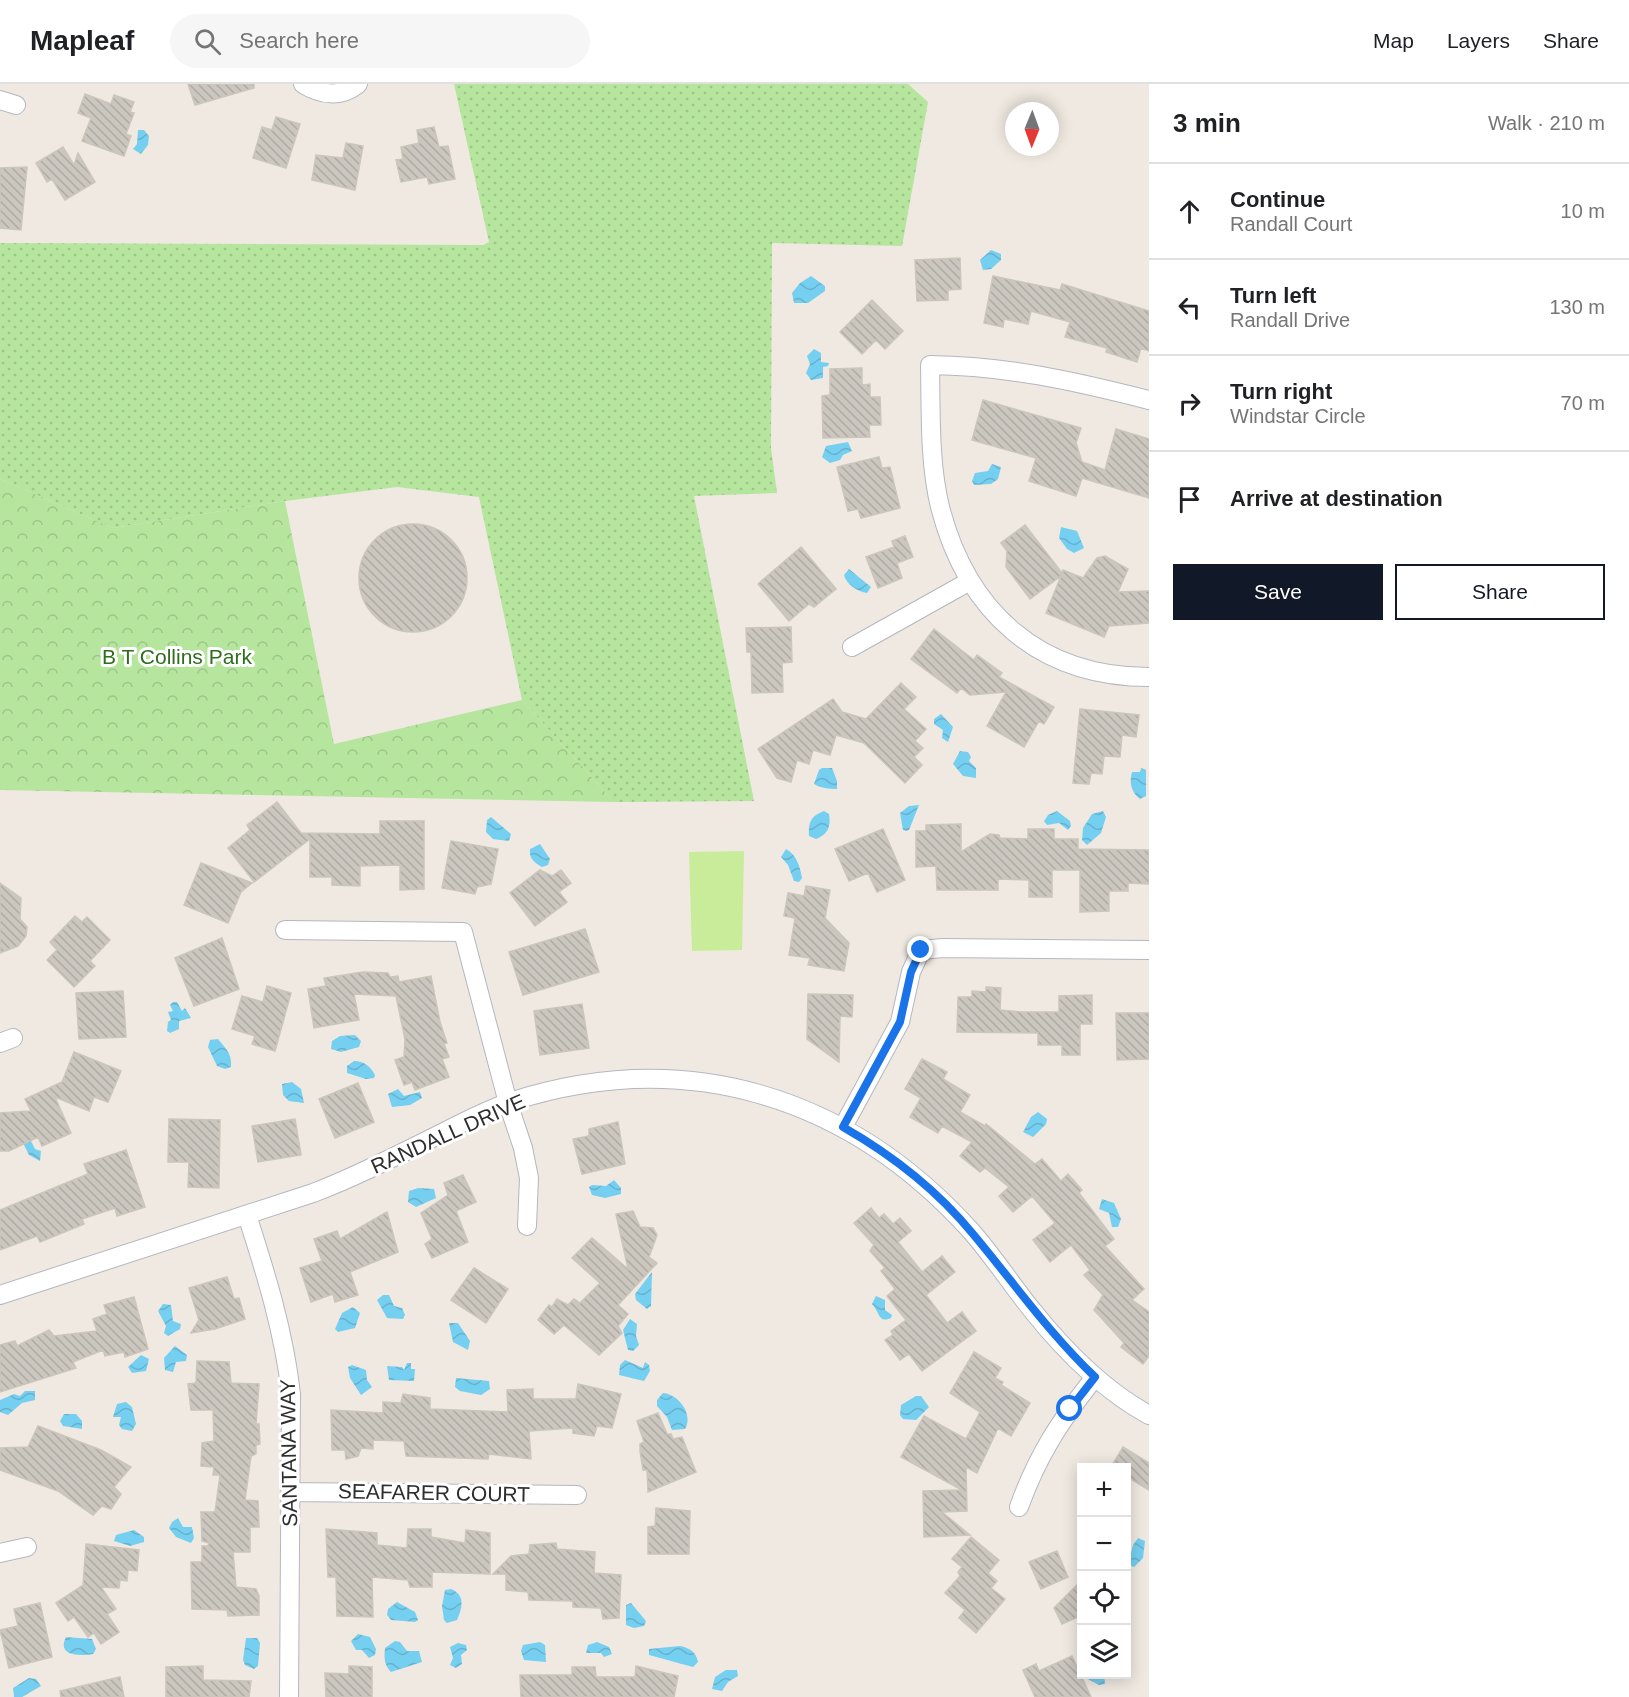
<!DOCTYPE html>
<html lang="en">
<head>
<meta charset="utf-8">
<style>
  :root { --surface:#fff; --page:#f6f6f6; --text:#202124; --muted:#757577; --line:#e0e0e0; --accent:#111827 }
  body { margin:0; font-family:Arial,sans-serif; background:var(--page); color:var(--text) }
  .controls { position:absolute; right:18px; bottom:18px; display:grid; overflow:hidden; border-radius:0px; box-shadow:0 3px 15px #0003 }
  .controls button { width:54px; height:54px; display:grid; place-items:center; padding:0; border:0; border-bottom:2px solid var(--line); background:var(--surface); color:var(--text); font:30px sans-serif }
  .compass { position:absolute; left:1005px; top:18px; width:54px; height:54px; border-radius:50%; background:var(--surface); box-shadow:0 3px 15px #0003; rotate:181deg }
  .stop { position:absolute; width:18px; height:18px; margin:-14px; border:4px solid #1a73e8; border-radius:50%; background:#fff }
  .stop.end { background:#1a73e8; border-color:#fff; box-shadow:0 2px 6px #0008 }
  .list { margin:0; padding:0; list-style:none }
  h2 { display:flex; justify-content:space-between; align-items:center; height:78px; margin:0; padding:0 24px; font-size:26px }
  h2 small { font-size:20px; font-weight:400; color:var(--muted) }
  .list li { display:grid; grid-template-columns:39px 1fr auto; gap:18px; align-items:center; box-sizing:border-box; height:96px; padding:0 24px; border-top:2px solid var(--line) }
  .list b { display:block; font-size:22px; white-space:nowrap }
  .list p { margin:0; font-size:20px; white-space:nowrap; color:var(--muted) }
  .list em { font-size:20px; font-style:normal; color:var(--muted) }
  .actions { display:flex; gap:12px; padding:18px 24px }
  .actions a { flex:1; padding:14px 0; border:2px solid var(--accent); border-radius:0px; text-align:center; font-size:21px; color:var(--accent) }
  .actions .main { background:var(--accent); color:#fff }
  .icon { flex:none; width:33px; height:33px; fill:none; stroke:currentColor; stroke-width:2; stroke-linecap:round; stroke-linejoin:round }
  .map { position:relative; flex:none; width:1149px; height:1613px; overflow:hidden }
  header { display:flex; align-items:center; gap:36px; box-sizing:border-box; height:84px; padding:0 30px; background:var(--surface); border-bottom:2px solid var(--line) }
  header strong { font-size:28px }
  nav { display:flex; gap:33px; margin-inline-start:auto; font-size:21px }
  .search { width:420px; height:54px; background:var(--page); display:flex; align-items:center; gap:15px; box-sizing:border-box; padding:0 21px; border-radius:33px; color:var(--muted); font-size:22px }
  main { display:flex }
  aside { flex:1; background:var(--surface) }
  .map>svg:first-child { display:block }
  .grass { fill:url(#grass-dots) }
  .forest { fill:url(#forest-crowns) }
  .pitch { fill:#c9ec9a }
  .water { fill:url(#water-waves) }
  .building { fill:url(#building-back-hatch); stroke:#cbc5ba; stroke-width:1.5 }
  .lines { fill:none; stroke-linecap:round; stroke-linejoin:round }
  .street-casing { stroke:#b4b7c1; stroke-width:20 }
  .street { stroke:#fff; stroke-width:18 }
  .route { stroke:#1a73e8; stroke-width:8 }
  .labels { text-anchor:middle; stroke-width:6; stroke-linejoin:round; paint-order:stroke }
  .park-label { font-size:21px; fill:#2c6e1b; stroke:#fff }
  .street-label { font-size:21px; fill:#2e2e2e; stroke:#fff }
</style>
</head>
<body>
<header>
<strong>Mapleaf</strong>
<div class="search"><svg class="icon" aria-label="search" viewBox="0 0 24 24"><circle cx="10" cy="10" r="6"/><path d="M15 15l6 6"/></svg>Search here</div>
<nav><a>Map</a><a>Layers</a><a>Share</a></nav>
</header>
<main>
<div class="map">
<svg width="1149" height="1613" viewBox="0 0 1149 1613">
  <defs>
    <pattern id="grass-dots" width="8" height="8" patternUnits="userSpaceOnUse" patternTransform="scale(1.5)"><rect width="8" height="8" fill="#b6e59e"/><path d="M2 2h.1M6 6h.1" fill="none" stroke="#9dc588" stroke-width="1.8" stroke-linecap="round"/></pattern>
    <pattern id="forest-crowns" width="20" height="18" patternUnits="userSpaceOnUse" patternTransform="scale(1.5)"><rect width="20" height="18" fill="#b6e59e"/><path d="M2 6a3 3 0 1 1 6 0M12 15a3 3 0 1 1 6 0" fill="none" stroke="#9dc588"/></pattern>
    <pattern id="water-waves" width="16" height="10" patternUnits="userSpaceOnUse" patternTransform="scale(1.5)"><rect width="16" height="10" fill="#75cff0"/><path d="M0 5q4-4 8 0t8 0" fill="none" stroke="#66b2ce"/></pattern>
    <pattern id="building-back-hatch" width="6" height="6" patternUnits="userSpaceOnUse" patternTransform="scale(1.5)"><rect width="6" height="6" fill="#cbc7bf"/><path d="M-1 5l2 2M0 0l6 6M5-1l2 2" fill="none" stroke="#afaba4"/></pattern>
  </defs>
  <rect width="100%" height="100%" fill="#efe9e1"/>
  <path class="grass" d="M454,0H908L928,18L902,162L772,159L771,364L777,409L694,412L754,717L614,718L522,616L479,413L397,403L285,417L113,444L0,395V159L483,161L489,158Z"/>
  <path class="forest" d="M0,395L113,444L285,417L334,660L522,616L614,718L0,706Z"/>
  <path class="pitch" d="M744,767L742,866L692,867L689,768Z"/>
  <path class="water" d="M138,46H144L149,52L148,61L141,70L133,65L137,60Z
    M991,166L1001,170V176L991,185L983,186L980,176Z
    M811,192L825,202V207L808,219H794L792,209L800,199Z
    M814,265L821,269V278L829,279L828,282L823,283V294L811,296L806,289L810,280L807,272Z
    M848,358L852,367L843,371L840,376L830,379L822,373L826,362Z
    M992,380L1001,383L998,395L991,400L974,401L972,397L975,389L988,387Z
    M1061,443L1077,447L1084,464L1074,469L1067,465L1059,454Z
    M849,485L871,503L867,509C858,508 846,500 844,491Z
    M941,630L953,643L948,658L942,654L943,646L934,640V635Z
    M960,667L968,668L971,673L969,677L976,684V694L963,692L953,680Z
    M822,684H832L837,697V705C831,705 819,704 814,700L819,686Z
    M1141,684L1146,686V712L1140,715C1131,708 1129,698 1132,688H1140Z
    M919,721L909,746L906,747L903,746L900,729L909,722Z
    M824,727L829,730C831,743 828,750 816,755L809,752C808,738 811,732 824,727Z
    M1057,727L1070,737L1071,742L1068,746L1059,739L1047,741L1044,737L1048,731Z
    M1103,727L1106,733L1101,749L1087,761L1082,756L1083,744L1092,730Z
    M491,733L511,750L509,757L493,755L486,748L487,736Z
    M540,760L550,775L548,781L542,783C534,778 529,775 530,765Z
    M786,765C797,771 800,783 802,794L799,798L794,797L788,781L781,773Z
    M173,918H177L182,927L185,924L191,934L179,937V945L170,949L167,947L168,938L171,936L168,928L173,927L170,921Z
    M355,951L361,957L359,963L341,968L331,965L332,957L340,952Z
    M218,955C226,965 232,969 231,983L225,985L217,982L208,963L210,956Z
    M354,977C364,977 370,982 375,991L374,994L366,995L347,989V982Z
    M292,998L301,1005L304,1019L289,1017L283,1011L282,1000Z
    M398,1005L404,1012L420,1008L422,1014L410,1021L392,1023L388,1010Z
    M1038,1028L1047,1035L1046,1040L1033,1053L1023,1048L1031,1033Z
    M25,1057H31L35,1065L41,1067L40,1077L29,1071L23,1059Z
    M614,1096L621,1104V1110L605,1114L592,1111L589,1103L592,1101L606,1102Z
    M418,1104L434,1105L436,1114L416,1123L408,1118L409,1107Z
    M1102,1115L1114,1119L1121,1135L1118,1143H1112L1109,1129L1099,1125Z
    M652,1188L651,1222L647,1225L636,1216L635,1210Z
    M383,1211H389L394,1222L402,1224L405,1231L403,1235L387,1234L377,1216Z
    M876,1212L885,1216V1226L892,1231L891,1234C878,1240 880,1228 872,1220Z
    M163,1220L171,1221L173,1237L181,1240L180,1245L168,1252L164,1249L166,1242L158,1227Z
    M353,1223L360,1229L355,1244L338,1248L335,1245L342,1229Z
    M630,1235L637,1240L636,1252L639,1261L633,1267L628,1266L623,1246Z
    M449,1239H458L470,1257L468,1266L453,1258Z
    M175,1262L187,1271L186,1277L176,1278L173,1288L165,1286L164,1274Z
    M141,1271L149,1275L146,1287L132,1289L128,1283Z
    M625,1276L643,1284L645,1278L649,1281L650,1287L644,1297L619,1291L620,1281Z
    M407,1279H411V1285H415L414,1297L389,1296L387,1282L402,1283L404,1286Z
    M352,1281L366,1286L367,1296L372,1303L361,1311L350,1294L348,1283Z
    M456,1294L489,1297L490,1305L481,1311L460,1307L455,1303Z
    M25,1307H35V1316L22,1319L8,1331L0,1328V1316L14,1310L20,1312Z
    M663,1309C678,1310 694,1330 685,1345L672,1346L667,1333L657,1322V1316Z
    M916,1312H921L929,1323L916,1336L903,1335L900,1331L901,1321Z
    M126,1318L132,1323L136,1340L132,1347L122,1345L119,1341L121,1333H113L117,1320Z
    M64,1330H76L82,1337V1345L63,1342L60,1337Z
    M178,1434L183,1443H192L194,1454L191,1459L176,1453L169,1444L172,1438Z
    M134,1446L144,1453V1458L130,1462L114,1457L116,1451Z
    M1138,1454L1145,1457L1143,1474L1134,1483L1127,1480V1471L1131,1469L1133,1461Z
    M451,1505C465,1511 463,1522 457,1536L447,1539L444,1536L442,1522L445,1506Z
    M397,1518L415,1528L418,1536L415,1538L391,1536L387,1531L388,1525Z
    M631,1519L646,1537L644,1542L634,1544L626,1541V1521Z
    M358,1550L370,1553L376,1565L375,1571L369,1574L362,1566H356L351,1557Z
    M66,1553L92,1555L96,1565L93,1570C81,1572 56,1573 66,1553Z
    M246,1554H257L260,1559L258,1582L254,1585L245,1581L243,1576Z
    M395,1557L400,1558L407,1567H419L422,1578L391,1588C384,1581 384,1574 385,1564Z
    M540,1558L545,1561L546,1578L524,1576L521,1567L523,1561Z
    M597,1558L609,1563L612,1570L604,1573L601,1569H586L588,1561Z
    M458,1559L466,1561L467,1566L461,1571L462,1580L456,1584L450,1581L453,1574L450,1563Z
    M680,1562C690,1564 696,1568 698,1578L693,1583L649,1571V1565Z
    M726,1586H737L738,1592L728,1598L722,1607L712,1605L715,1593Z
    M1088,1591H1104L1105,1600L1099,1601L1088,1595Z
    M29,1594L36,1595L41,1602L22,1613H14L13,1604Z"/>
  <path class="building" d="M188,0H254V4L195,21Z
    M85,10L111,20L114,11L134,18L130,28L134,29L126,50L131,52L124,72L82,57L91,34L78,29Z
    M276,33L300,40L286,84L253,74L262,43L272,46Z
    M434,43L439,63L448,62L455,95L429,100L427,93L401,98L396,76L403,75L401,63L419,59L417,46Z
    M346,59L363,62L355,106L312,96L316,71L343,74Z
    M63,63L74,81L78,69L95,98L65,116L52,95L47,98L36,79Z
    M27,83L21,146L0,144V84Z
    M960,174L961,205L948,206V216L917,217L915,176Z
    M993,192L1060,206L1062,200L1149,227V267L1141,264L1137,278L1106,268L1107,264L1065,253L1070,238L1031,227L1028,240L1004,235L1003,243L984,239Z
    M872,216L903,247L885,265L876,256L862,270L840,248Z
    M862,284V301L870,300V313H880L881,341H869L870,353L823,354L822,312L830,311V285Z
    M983,316L1081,344L1076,359L1082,378L1105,386L1116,345L1149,355V414L1082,394L1076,412L1029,397L1036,374L972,356Z
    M879,373L882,384L890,383L900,424L861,434L858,425L848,427L837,383Z
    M359 494a54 54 0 1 1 108 0a54 54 0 1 1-108 0Z
    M1025,441L1062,489L1063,486L1083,494L1097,474L1105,472L1128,485L1118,508L1149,507V539L1109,542L1104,553L1046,529L1061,492L1030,515L1006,483L1007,467L1001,459Z
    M905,452L913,473L897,479L902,494L878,504L866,473L894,463L892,457Z
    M801,463L836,505L814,523L809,520L789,537L758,500Z
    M791,543L792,578L782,579L783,608L752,609L751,568H747L746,544Z
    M934,545L974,576L977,571L1002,589L999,593L1054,623L1044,640L1039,637L1024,663L987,642L1006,608L970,611L961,604L957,609L911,575Z
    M901,599L916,613L904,625L926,645L915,657L923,664L914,673L922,681L905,699L864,659L836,651L830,671L813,666L809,680L797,676L791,698L777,694L758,665L833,615L842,628L866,635Z
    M1080,625L1139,631L1136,653L1122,651L1120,673L1104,672L1102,690L1091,689L1089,700L1073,699Z
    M277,718L301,749L380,750V737H424V805L400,806V781L360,782V802L332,801V793H310V755L254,798L228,764L250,746L247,741Z
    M961,740V768L990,750L999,751L1000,754L1028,755V745H1054V755H1078V765L1149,766V800L1128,799V807H1109V827L1080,828V786H1052V813H1029V796L998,795V806H937L936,782L916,783V747H926V741Z
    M883,745L905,796L877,808L868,789L849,797L835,765Z
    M451,757L498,765L491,800L477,803L475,810L442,804Z
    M201,779L252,799L241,808L228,839L184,821Z
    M540,786L552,792L561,786L571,799L559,808L567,818L535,842L510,809Z
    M0,799L21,814L20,835L27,843L26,852L18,862L0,869Z
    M806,802L830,806L825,834L849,859L844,887L808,881L810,874L789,871L795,834L784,832L788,809L804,812Z
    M75,832L82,838L87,833L110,856L90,877L95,882L74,903L47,876L57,866L50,858Z
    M585,845L599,888L523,911L509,868Z
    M222,854L239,905L194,922L175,874Z
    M363,888L388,889L390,893L398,892L399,898L431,892L440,938L447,959L444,960L449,973L442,975L449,993L415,1006L412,998L404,1001L395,976L404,973L405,955L396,912L354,910L359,936L314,944L308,905L326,902L324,894Z
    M267,902L291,909L275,967L252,960L255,952L232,945L242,912L263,918Z
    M986,903L1001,904L1000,926L1021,928H1059V912L1092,911V940H1080V971H1062V961H1038V949L957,948L958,913H972V907L986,908Z
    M123,907L126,953L79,955L76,909Z
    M808,910L853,911L852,933L840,932L839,978L807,955Z
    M582,920L589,964L540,971L534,927Z
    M1116,929H1149V975L1117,976Z
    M74,968L121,987L108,1018L94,1013L89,1027L55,1013L71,1049L42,1062L38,1053L9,1067H0V1029L31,1027L25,1015L62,998Z
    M922,975L947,988L943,995L970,1011L960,1028L985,1042L986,1040L1035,1080L1042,1075L1061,1097L1068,1090L1082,1106L1079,1109L1114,1155L1105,1162L1144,1205L1132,1216L1149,1228V1272L1143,1280L1121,1263L1124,1259L1094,1226L1103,1211L1084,1191L1090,1186L1071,1161L1050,1178L1033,1156L1055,1139L1032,1112L1013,1128L999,1112L1009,1103L985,1084L980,1088L960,1072L972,1058L942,1042L938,1049L910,1033L921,1014L905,1005Z
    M358,999L374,1038L335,1054L319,1015Z
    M169,1035L220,1036L219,1104L188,1103L189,1078H168Z
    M295,1035L301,1071L258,1078L252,1042Z
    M618,1038L625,1080L582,1090L573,1055L589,1052V1045Z
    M126,1066L145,1123L117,1132L115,1124L82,1135L84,1140L40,1158L37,1152L0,1166V1126L88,1090L84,1080Z
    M463,1091L476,1118L456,1127L468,1158L432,1174L425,1160L432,1155L421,1129L448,1111L444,1099Z
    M871,1124L879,1134L884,1130L893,1140L900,1134L911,1147L898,1158L922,1188L942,1172L955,1188L926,1211L947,1239L962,1228L976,1247L922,1287L909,1270L900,1276L885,1256L893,1251L891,1247L906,1236L887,1212L895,1205L881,1187L885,1184L870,1167L874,1161L854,1139Z
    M633,1127L640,1143L653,1144L657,1151L649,1173L657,1179L618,1221L628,1230L618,1242L622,1249L599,1271L564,1241L554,1250L538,1236L549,1221L552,1223L557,1215L568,1221L574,1215L580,1219L600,1199L572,1174L592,1154L628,1185L616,1130Z
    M387,1128L398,1168L350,1188L358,1211L335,1218L333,1210L311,1218L300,1184L322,1177L314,1155L337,1147L340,1155Z
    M474,1184L508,1205L486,1239L451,1216Z
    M227,1193L234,1215L239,1214L245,1235L215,1245L191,1249L199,1236L189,1204Z
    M134,1213L148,1265L125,1273L124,1268L105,1272L103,1266L73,1278L76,1284L0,1308V1261L15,1257L17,1262L49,1246L54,1252L97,1247L93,1235L107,1230L104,1221Z
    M974,1268L1001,1284L995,1294L1003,1298L1001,1301L1030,1319L1011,1352L998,1344L977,1389L966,1383L967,1427L942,1428L970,1451L924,1453L923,1407L962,1406L901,1373L924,1332L966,1355L980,1328L950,1309Z
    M197,1277L229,1278L231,1299L259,1300L256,1340H259L260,1360L256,1361V1370L251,1372L245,1416L258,1417L259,1443H250V1468H233L236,1503L256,1505L259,1512V1531L228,1532L227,1526L192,1525L191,1478H202V1462H208L209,1459L202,1457L201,1428H215L220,1391H213L214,1383L201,1382L202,1359L214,1357L213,1326H191L188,1300L196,1299Z
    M578,1300L621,1310L612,1344L597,1342L594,1352L573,1349V1344L529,1347L531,1375L489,1370L488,1375L406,1372L404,1357L373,1356V1365L361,1364L358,1372L346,1375L345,1366H332L331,1326L383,1329V1318L401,1319L403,1310L430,1314V1325L508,1328L507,1306L533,1305V1315H576Z
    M658,1329L667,1350H671L673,1355L682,1353L696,1388L648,1408L647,1386H643L640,1367V1360L644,1358L637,1337Z
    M38,1342L101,1366L131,1383L114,1403L121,1410L111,1425L102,1422L93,1431L58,1407L0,1386V1364L28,1363Z
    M1123,1363L1149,1379V1406L1126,1392V1383H1111Z
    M656,1424L690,1427L689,1470H648V1443L655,1442Z
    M326,1445L377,1449V1461L407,1464L408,1445H431V1453L465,1459L466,1446L490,1449V1490L432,1488V1503H410L408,1496L372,1493L373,1533L337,1532L336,1493H328Z
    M971,1453L999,1476L988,1489L997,1497L991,1504L1005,1515L976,1549L959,1534L965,1526L945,1509L960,1492L958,1488L962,1483L952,1475Z
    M556,1459L557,1465L595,1468L594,1489L621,1491L619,1534L603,1535L601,1524L573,1523V1517L529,1516L528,1508L506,1506V1490H493L511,1472L529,1470L530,1461Z
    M86,1460L139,1466L137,1487L128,1486L127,1497L120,1496L119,1504L101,1503L116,1525L107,1530L119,1548L101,1560L94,1549L88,1553L74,1533L68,1537L56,1519L83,1501Z
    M1057,1467L1068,1493L1041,1505L1029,1478Z
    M1082,1496L1080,1532L1062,1540L1054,1524Z
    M40,1519L52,1573L9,1584L0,1546L18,1542L14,1525Z
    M1072,1572L1091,1613H1035L1023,1586L1036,1580L1039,1587Z
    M203,1582V1596L251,1597L249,1613H166V1583Z
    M349,1582L372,1583V1613H326L325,1589L349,1590Z
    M636,1582L678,1592L674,1613H521L520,1591H572V1583H595L596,1593H635Z
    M120,1593L124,1613H61L60,1607Z"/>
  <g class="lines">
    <defs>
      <path id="street" d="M303,0C321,11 341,14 358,0
        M0,16L16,21
        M1149,316C1074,297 1008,282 930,281C931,328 929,377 940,423C967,528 1039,593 1149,593
        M852,563L970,497
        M285,846L463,848L508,1019L523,1064L529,1094L527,1142
        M0,959L13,954
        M843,1043L900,938L911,888L921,866L943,864L1149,866
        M247,1131C266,1190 284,1248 291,1310L289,1613
        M0,1211L313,1109C355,1093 394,1073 434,1053C458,1041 484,1027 510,1018C686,961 849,1012 971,1147C993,1172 1011,1200 1032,1226C1064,1266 1103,1306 1149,1331
        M291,1408L577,1411
        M1019,1423C1038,1370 1061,1336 1095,1293
        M0,1469L27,1463"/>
    </defs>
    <use href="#street" class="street-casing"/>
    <use href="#street" class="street"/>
  </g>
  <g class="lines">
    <path class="route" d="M921,866L911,888L900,938L843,1043C892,1071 937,1106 973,1150C1014,1199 1049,1249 1095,1293L1070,1325"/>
  </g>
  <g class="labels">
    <g class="park-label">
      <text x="177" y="580">B T Collins Park</text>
    </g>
    <g class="street-label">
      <text transform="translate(448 1050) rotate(-24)" y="7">RANDALL DRIVE</text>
      <text transform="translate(289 1369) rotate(-91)" y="7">SANTANA WAY</text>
      <text transform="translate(434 1409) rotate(1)" y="7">SEAFARER COURT</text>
    </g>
  </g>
</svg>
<div class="controls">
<button>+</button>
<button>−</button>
<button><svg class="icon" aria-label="locate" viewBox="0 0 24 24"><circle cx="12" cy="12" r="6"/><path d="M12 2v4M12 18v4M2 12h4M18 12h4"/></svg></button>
<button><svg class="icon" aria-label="layers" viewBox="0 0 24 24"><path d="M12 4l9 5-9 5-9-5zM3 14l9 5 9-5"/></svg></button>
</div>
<svg class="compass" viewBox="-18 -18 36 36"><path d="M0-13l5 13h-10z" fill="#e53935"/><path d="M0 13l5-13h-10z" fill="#757577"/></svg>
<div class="stop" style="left:1070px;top:1325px"></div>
<div class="stop end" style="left:921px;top:866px"></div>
</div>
<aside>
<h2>3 min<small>Walk · 210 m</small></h2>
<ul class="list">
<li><svg class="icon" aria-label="ahead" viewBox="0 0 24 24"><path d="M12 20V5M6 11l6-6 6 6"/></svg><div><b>Continue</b><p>Randall Court</p></div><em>10 m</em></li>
<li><svg class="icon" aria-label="left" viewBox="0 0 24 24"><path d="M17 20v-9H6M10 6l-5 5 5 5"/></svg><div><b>Turn left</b><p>Randall Drive</p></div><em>130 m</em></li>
<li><svg class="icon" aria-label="right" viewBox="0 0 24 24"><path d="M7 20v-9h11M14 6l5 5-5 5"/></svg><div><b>Turn right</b><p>Windstar Circle</p></div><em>70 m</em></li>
<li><svg class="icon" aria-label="arrive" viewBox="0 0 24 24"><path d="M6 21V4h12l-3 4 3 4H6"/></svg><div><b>Arrive at destination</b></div></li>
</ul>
<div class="actions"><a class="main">Save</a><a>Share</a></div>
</aside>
</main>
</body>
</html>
